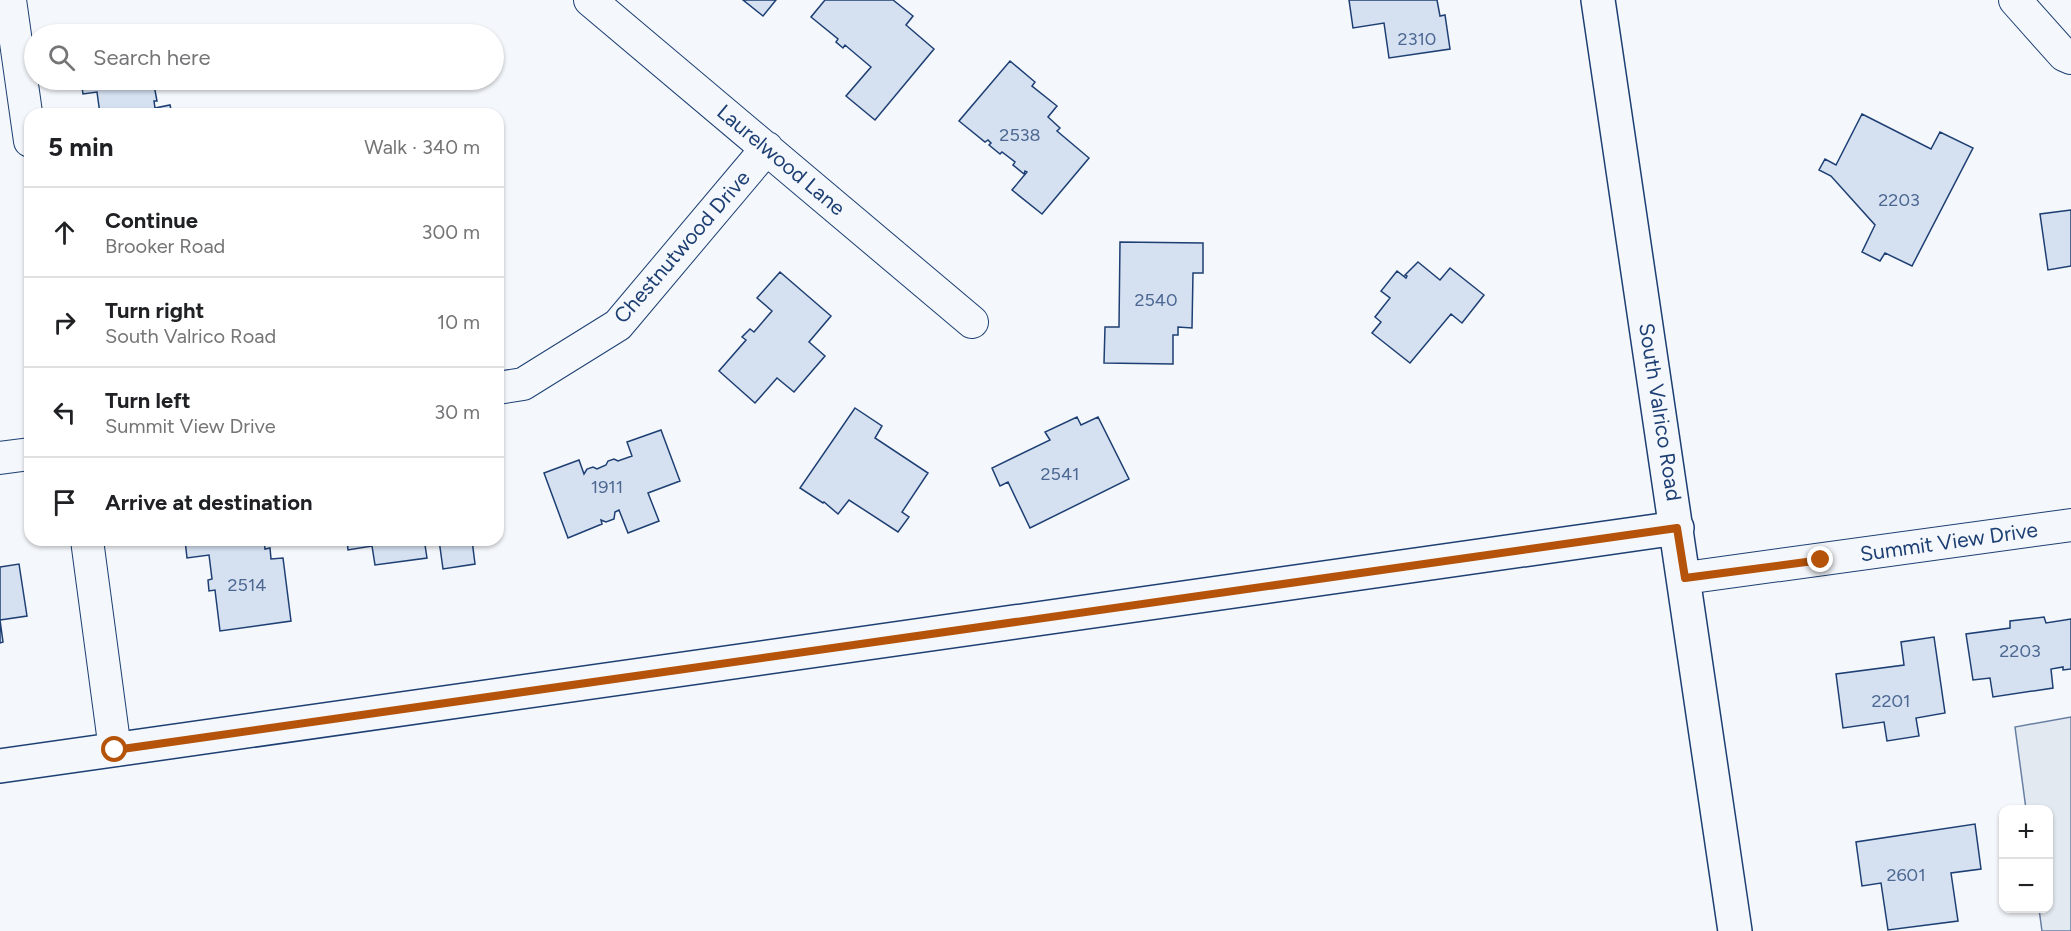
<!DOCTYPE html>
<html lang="en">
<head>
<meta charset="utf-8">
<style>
  :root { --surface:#fff; --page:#f2f2f2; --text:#202124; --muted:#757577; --line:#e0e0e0 }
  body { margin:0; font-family:Figtree,sans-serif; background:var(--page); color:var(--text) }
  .controls { position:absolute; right:18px; bottom:18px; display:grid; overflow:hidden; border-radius:12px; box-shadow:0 2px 4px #0004 }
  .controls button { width:54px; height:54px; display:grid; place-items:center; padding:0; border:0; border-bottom:2px solid var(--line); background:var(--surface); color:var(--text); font:30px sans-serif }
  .stop { position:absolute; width:18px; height:18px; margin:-14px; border:4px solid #b45309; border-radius:50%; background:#fff }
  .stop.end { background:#b45309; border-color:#fff; box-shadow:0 2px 6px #0008 }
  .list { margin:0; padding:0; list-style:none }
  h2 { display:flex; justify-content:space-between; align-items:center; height:78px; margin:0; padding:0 24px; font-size:26px }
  h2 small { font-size:20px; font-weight:400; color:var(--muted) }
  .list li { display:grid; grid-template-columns:39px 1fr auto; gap:18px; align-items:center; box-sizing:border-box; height:90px; padding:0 24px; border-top:2px solid var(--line) }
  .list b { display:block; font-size:22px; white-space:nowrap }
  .list p { margin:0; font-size:20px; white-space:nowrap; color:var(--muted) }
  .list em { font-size:20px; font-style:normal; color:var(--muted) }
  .icon { flex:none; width:33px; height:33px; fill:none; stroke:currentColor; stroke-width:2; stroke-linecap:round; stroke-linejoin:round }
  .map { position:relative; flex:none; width:2071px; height:931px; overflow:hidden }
  .search { position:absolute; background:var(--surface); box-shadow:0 2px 4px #0004; left:24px; top:24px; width:480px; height:66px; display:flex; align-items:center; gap:15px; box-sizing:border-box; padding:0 21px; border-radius:33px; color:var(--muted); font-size:22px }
  .panel { position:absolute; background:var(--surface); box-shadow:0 2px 4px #0004; left:24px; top:108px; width:480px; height:438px; border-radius:18px }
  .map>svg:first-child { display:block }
  .green { fill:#e3e9f0; stroke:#687fa3; stroke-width:1.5 }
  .building { fill:#d5e0f0; stroke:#1d3f73; stroke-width:1.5 }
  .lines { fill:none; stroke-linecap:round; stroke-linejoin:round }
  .minor-casing { stroke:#1d3f73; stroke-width:34 }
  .tertiary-casing { stroke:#1d3f73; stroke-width:36 }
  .minor { stroke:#f4f7fb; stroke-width:32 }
  .tertiary { stroke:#f4f7fb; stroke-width:33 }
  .route { stroke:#b45309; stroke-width:8 }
  .labels { text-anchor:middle; stroke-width:4.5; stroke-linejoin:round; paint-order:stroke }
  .number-label { font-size:18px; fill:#4b6792 }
  .street-label { font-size:21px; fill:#1d3f73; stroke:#f4f7fb }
</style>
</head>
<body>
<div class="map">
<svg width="2071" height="931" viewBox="0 0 2071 931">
  <rect width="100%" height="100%" fill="#f4f7fb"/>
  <path class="green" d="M2071,717V931H2042L2039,909L2048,908V810L2026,809L2015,727Z"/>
  <path class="building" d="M743,0H776L763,16Z
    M825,0H893L913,16L906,25L934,49L875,120L846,96L871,67L845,45L843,48L836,42L838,39L811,17Z
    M1349,0H1437L1440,16L1445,15L1450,49L1389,58L1384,23L1353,28Z
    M1010,61L1035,82L1032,86L1057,106L1048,117L1060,128L1057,131L1089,158L1042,214L1012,190L1027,172L1025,171L1024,174L1013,165L1015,162L1002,152L1000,154L989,145L991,143L988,140L985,142L959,121Z
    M81,80H151V85H154L157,101H154L155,108L170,105L172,114H100L97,92L83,94Z
    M1862,114L1931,149L1940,132L1973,148L1912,266L1885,253L1880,261L1862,252L1875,225L1831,176L1819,170L1825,159L1836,165Z
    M2071,210V266L2048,270L2040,214Z
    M1120,242L1203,243V273H1193L1192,328L1178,327V335H1173V364L1104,363L1105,327H1119Z
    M1418,262L1440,280L1450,268L1484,295L1462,323L1451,314L1410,363L1372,333L1381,322L1375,317L1390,298L1381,291L1397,271L1406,278L1407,276L1405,275Z
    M780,272L831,316L809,342L825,356L794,392L777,378L755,403L719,371L746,340L742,337L750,329L754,332L772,311L757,298Z
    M855,408L882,426L875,438L928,473L902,512L909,517L898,532L849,500L838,514L824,502L823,503L800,488Z
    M1077,417L1081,425L1098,417L1129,479L1030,528L1008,482L1000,486L992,468L1050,440L1045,432Z
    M661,430L680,481L648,493L659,521L628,533L619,510L615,512L614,519L606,522L601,520L602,524L568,538L544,473L579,460L584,474L587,469L593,467L597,469L606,465L608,461L614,459L618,461L632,456L627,442Z
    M185,540H264L265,549L270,548L271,559L283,558L291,621L220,631L215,590L209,591L208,580L212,579L209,555L187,558Z
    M347,540H436L437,544L425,545L427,558L375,565L372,546L348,550Z
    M439,540H472L475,564L443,569Z
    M19,564L27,616L0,620L3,642L0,643V567Z
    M2044,617L2046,623L2071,619V669L2063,670V667L2051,669L2053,688L1993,697L1990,678L1973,680L1966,634L2010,628V621Z
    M1934,637L1945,713L1916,718L1919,736L1887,741L1884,722L1843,728L1836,674L1904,665L1901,642Z
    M1975,824L1981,869L1951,873L1958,921L1888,930L1881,883L1862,886L1856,842Z"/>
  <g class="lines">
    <defs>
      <path id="minor" d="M10,0L30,141
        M590,0L972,322
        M2015,0L2064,55L2071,58
        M498,388L523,384L618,325L767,148
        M0,458L30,454
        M87,540L115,750
        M1685,578L2071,525"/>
      <path id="tertiary" d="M1598,0L1735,931
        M0,766L1677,528"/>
    </defs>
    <use href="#minor" class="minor-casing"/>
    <use href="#tertiary" class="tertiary-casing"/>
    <use href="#minor" class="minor"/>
    <use href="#tertiary" class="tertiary"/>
  </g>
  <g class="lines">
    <path class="route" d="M115,750L1677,528L1685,578L1821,560"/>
  </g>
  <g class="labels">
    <g class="number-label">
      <text x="1417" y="45">2310</text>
      <text x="1020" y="141">2538</text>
      <text x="1899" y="206">2203</text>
      <text x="1156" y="306">2540</text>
      <text x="1060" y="480">2541</text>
      <text x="607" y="493">1911</text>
      <text x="247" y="591">2514</text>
      <text x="2020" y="657">2203</text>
      <text x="1891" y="707">2201</text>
      <text x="1906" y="881">2601</text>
    </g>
    <g class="street-label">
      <text transform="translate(781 160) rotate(40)" y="7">Laurelwood Lane</text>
      <text transform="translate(682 247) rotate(-49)" y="7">Chestnutwood Drive</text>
      <text transform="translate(1660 412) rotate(81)" y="7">South Valrico Road</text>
      <text transform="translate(1949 542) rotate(-8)" y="7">Summit View Drive</text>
    </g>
  </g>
</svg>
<div class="controls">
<button>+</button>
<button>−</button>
</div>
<div class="stop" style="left:115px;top:750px"></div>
<div class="stop end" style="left:1821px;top:560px"></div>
<div class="search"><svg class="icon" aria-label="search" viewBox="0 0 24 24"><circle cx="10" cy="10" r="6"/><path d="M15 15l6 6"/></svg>Search here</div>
<section class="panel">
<h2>5 min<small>Walk · 340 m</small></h2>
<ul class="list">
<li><svg class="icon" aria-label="ahead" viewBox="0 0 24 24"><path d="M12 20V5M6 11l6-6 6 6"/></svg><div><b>Continue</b><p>Brooker Road</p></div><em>300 m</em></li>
<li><svg class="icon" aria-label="right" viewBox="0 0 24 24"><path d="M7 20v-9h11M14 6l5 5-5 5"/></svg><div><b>Turn right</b><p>South Valrico Road</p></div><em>10 m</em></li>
<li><svg class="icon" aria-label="left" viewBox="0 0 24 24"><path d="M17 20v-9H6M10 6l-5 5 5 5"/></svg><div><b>Turn left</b><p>Summit View Drive</p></div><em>30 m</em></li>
<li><svg class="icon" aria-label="arrive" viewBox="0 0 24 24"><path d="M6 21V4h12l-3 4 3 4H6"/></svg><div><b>Arrive at destination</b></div></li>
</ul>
</section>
</div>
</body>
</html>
